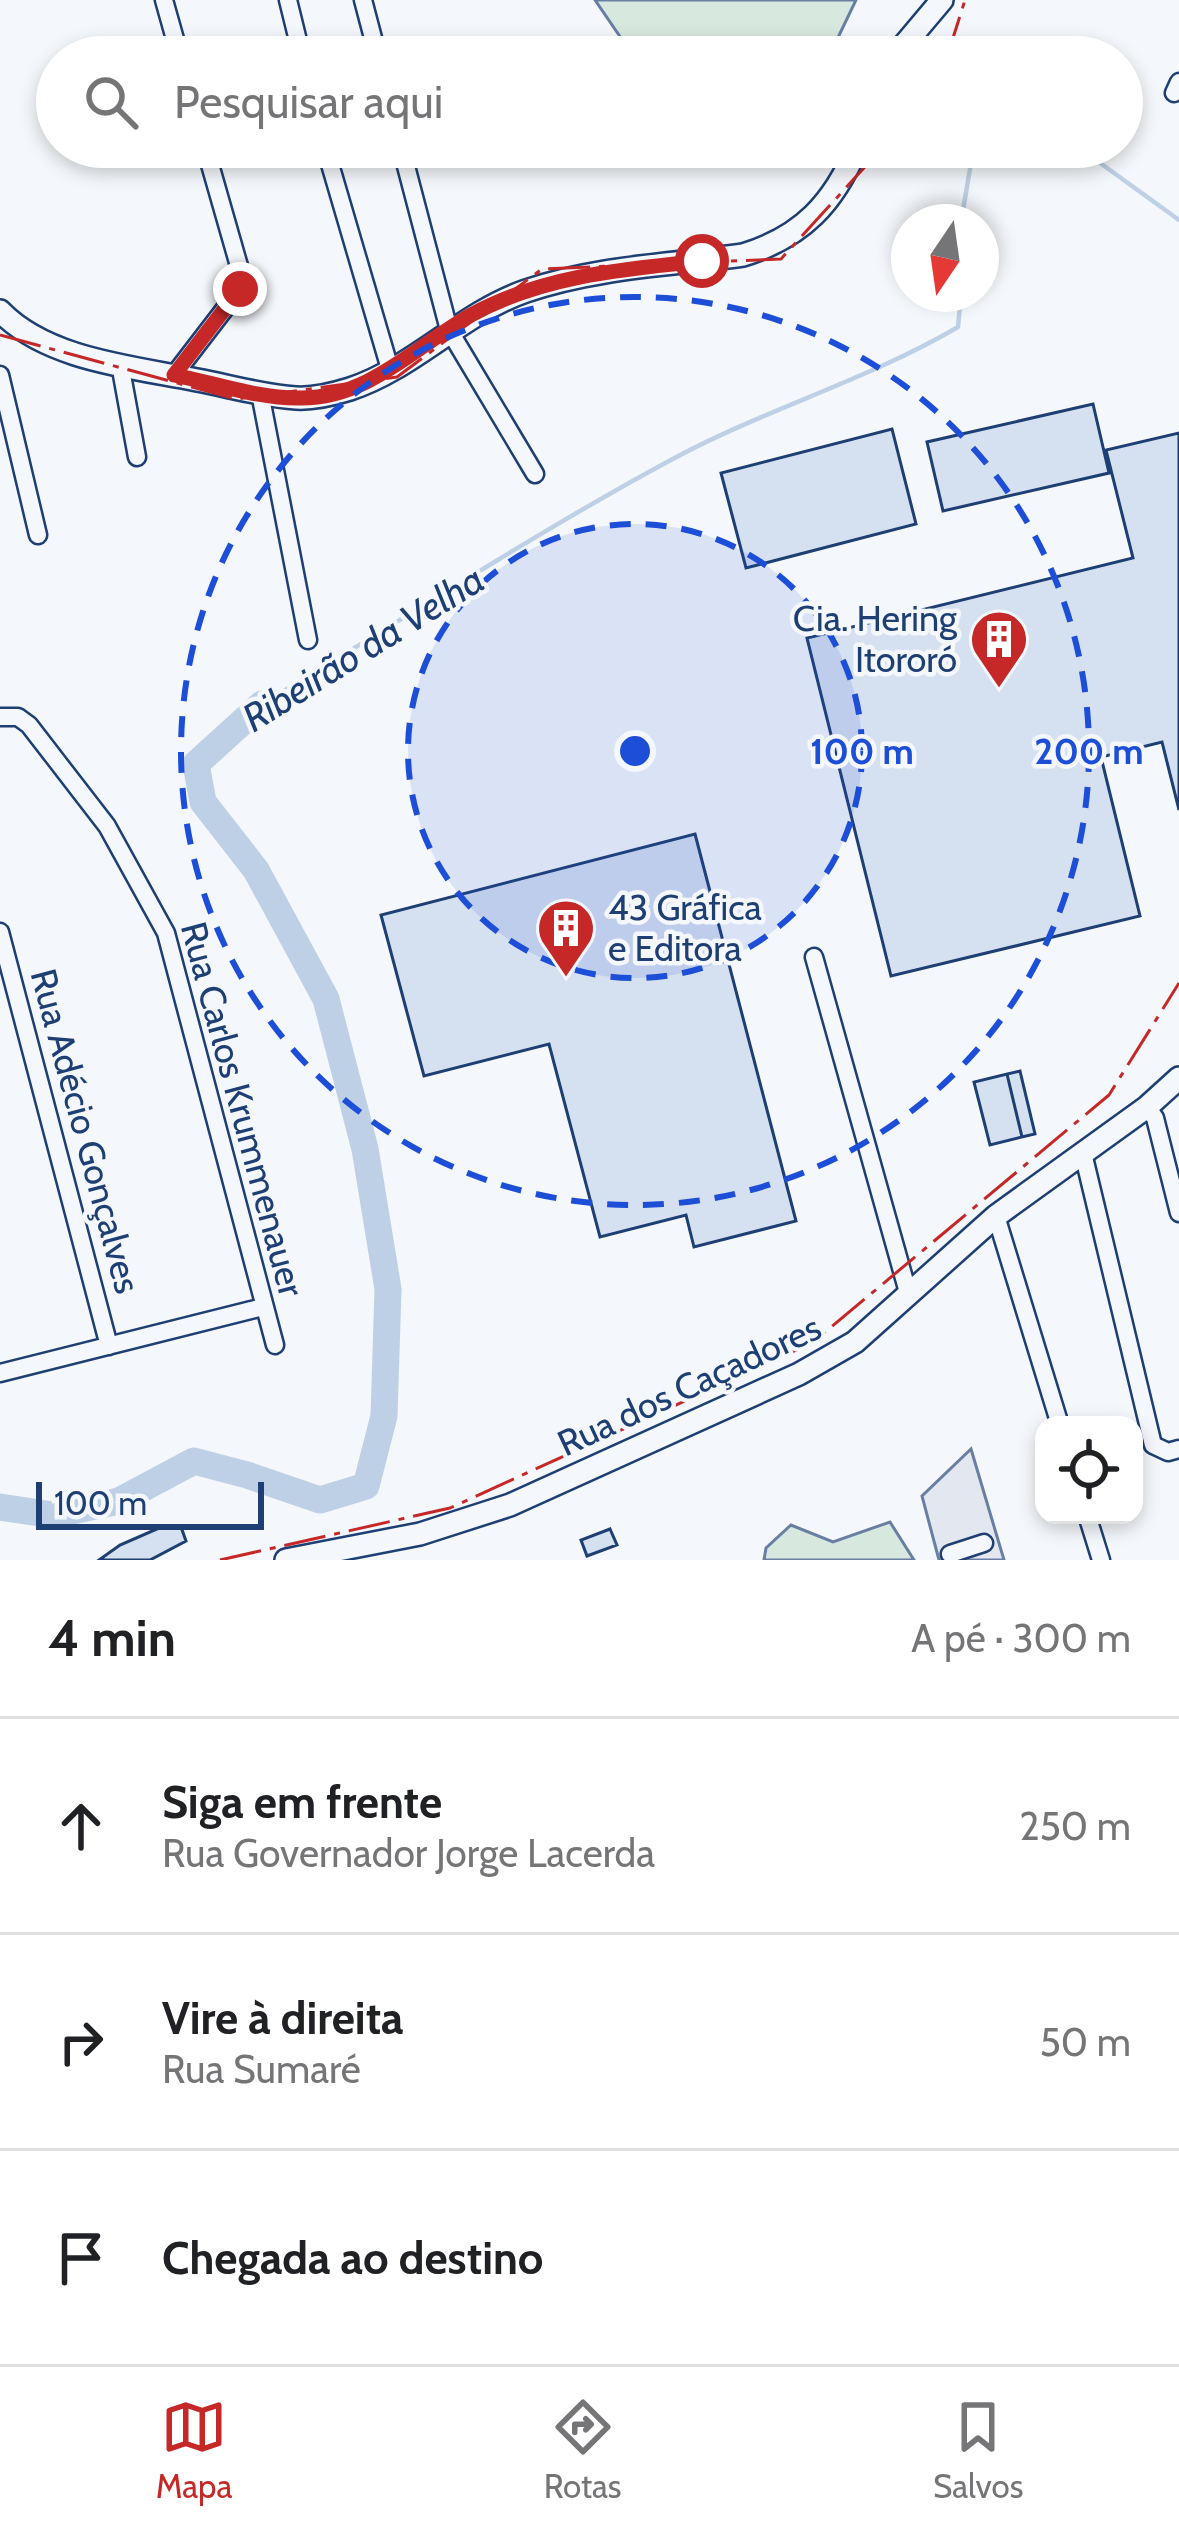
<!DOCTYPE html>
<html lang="pt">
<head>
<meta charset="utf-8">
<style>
  :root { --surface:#fff; --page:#f6f6f6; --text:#202124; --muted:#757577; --line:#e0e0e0; --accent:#c62828 }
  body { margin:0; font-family:Cabin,sans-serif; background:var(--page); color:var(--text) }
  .controls { position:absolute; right:36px; bottom:36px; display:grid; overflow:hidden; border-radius:24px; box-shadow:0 6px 18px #0003 }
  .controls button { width:108px; height:108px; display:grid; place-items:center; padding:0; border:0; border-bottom:3px solid var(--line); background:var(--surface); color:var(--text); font:60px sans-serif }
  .compass { position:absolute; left:891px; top:204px; width:108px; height:108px; border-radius:50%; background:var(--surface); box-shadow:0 6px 18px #0003; rotate:193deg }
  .scale { position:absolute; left:36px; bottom:30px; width:228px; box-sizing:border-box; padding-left:12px; border:6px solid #1d3f73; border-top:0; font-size:33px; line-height:42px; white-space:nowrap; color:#1d3f73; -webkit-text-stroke:9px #f4f7fb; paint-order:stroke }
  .stop { position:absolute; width:36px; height:36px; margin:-27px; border:9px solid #c62828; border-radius:50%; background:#fff }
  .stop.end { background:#c62828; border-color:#fff; box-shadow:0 3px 12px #0008 }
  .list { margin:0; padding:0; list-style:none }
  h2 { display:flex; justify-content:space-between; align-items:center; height:156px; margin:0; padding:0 48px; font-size:51px }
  h2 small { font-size:39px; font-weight:400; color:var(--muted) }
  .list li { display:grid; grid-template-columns:78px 1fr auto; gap:36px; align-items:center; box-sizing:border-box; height:216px; padding:0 48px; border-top:3px solid var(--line) }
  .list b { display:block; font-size:45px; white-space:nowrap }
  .list p { margin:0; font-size:39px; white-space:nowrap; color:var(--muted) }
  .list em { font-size:39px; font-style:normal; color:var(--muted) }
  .icon { flex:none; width:66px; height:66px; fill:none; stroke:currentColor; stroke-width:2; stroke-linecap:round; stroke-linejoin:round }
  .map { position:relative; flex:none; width:1179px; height:1560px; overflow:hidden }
  .search { position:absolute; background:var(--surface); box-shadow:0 6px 18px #0003; left:36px; right:36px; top:36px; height:132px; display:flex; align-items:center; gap:30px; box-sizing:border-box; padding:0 42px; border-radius:66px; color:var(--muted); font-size:45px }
  .sheet { height:804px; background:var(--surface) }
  nav { display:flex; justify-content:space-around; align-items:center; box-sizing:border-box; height:168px; border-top:3px solid var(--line); background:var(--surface); font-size:33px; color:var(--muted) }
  nav a { display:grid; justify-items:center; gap:6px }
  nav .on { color:var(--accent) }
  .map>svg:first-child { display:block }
  .green { fill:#d7e8df; stroke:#687fa3; stroke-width:3 }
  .parking { fill:#e3e8f0; stroke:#687fa3; stroke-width:3 }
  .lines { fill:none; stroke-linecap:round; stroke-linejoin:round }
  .stream { stroke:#bed0e5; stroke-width:4.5 }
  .river { stroke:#bed0e5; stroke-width:27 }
  .building { fill:#d5e0f0; stroke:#1d3f73; stroke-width:3 }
  .minor-casing { stroke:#1d3f73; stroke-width:21 }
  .major-casing { stroke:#1d3f73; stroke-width:26 }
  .minor { stroke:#f4f7fb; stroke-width:16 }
  .major { stroke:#f4f7fb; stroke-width:21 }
  .power { stroke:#c62828; stroke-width:3; stroke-dasharray:42 9 6 9; stroke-linecap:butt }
  .route { stroke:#c62828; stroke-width:15 }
  .ring { fill:none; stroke:#1d4ed8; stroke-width:6; stroke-dasharray:21 15 }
  .labels { text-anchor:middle; stroke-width:9; stroke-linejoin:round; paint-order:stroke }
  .poi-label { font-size:36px; fill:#1d3f73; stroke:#f4f7fb; text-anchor:end }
  .street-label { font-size:36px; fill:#1d3f73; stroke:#f4f7fb }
  .water-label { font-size:39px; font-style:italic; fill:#1d3f73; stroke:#f4f7fb }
  .centre { fill:#1d4ed8; stroke:#f4f7fb; stroke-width:6 }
  .ring-label { font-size:36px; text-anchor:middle; font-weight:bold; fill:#1d4ed8; stroke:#f4f7fb; stroke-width:9; stroke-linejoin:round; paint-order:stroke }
</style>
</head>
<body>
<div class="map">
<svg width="1179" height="1560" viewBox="0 0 1179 1560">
  <rect width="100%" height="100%" fill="#f4f7fb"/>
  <path class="green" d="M595,0H856L833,48L808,57H634Z
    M890,1522L914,1560H764L766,1548L791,1525L833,1542Z"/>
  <path class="parking" d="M971,1449L1004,1560H939L922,1496Z"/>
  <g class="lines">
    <path class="stream" d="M1078,147L1179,220
      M961,222L971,163L994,147
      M262,704C398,623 530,536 669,461C762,410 866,381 958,327L961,294"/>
    <path class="river" d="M0,1507L53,1515L119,1501L194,1461L247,1475L320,1500L366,1486L384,1416L388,1289L365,1149L326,999L256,870L203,802L196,764L262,704"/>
  </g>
  <path class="building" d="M1093,404L1109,473L943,511L927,442Z
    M892,429L916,524L746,568L721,473Z
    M1179,433V810L1162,742L1101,757L1140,916L891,976L807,638L1133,558L1106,450Z
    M695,834L796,1221L694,1247L686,1215L600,1237L549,1044L424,1076L381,915Z
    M1020,1071L1035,1134L1022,1137L1007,1074Z
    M1007,1074L1022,1137L990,1145L974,1082Z
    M181,1527L186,1541L150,1560H99L120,1545L159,1528Z
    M610,1529L617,1545L587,1556L581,1540Z"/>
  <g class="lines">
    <defs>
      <path id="minor" d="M164,0L180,57
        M288,0L302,57
        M363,0L378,57
        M1174,93L1179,82
        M325,147L390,369
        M401,147L449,330L535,474
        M120,364L137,457
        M0,375L38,535
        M174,375L240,289L241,273L205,147
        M260,393L308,640
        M0,717H18L29,725L107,826L166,933L275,1345
        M0,932L109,1346
        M814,957L909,1296
        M1147,1107L1155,1118L1179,1213
        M1083,1153L1153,1445L1168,1452L1179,1449
        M996,1216L1060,1425
        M0,1373L263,1307
        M1087,1515L1101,1560
        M950,1554L984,1543"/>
      <path id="major" d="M894,57L942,0
        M0,311C47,360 133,367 197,380C229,386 263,396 296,398C313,399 334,394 350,389C414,368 462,313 526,291C596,267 671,265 743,255C802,237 834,203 857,147
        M286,1560L420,1534L510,1505L799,1374L855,1342L996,1216L1147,1107L1179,1078"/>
    </defs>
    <use href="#minor" class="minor-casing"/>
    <use href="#major" class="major-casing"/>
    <use href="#minor" class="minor"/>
    <use href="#major" class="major"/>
    <path class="power" d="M947,57L965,0
      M0,335L236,399L397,377L542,269L781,259L883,147
      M220,1560L450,1508L812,1343L1109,1095L1179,983"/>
  </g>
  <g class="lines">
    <path class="route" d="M240,289L174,375C215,383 259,399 301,398C369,398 416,346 471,315C542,276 623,269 702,261"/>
  </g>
  <circle cx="635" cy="751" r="227" fill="#1d4ed8" fill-opacity=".12"/>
  <g class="ring">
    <circle cx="635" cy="751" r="227"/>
    <circle cx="635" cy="751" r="454"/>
  </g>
  <defs>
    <symbol id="building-pin" viewBox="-11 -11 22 30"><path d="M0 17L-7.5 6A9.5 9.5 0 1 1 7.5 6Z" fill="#c62828" stroke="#f4f7fb"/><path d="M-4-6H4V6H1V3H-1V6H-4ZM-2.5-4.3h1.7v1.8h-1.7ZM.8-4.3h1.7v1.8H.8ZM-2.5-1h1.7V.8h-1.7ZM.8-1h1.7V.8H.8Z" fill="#fff"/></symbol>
  </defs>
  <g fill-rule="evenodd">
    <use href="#building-pin" x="966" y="606" width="66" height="90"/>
    <use href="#building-pin" x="533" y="895" width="66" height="90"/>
  </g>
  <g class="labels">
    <g class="poi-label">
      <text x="957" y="631">Cia. Hering<tspan x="957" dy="41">Itororó</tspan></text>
      <text x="608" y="920" text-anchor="start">43 Gráfica<tspan x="608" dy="41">e Editora</tspan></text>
    </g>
    <g class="street-label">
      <text transform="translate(243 1109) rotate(75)" y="13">Rua Carlos Krummenauer</text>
      <text transform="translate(86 1131) rotate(75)" y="13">Rua Adécio Gonçalves</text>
      <text transform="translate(689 1385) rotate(-25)" y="13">Rua dos Caçadores</text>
    </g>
    <g class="water-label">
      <text transform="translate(363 648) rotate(-32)" y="14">Ribeirão da Velha</text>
    </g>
  </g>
  <circle cx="635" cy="751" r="18" class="centre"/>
  <g class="ring-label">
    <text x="862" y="764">100 m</text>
    <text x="1089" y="764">200 m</text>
  </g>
</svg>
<div class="controls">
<button><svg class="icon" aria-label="locate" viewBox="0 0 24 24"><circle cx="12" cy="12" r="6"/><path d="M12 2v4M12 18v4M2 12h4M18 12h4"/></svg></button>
</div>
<svg class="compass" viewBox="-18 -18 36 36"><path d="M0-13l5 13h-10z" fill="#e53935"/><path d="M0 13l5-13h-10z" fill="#757577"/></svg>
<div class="scale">100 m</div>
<div class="stop" style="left:702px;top:261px"></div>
<div class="stop end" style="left:240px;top:289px"></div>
<div class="search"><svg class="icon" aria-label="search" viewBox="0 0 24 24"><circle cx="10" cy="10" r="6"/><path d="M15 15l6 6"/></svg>Pesquisar aqui</div>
</div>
<section class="sheet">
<h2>4 min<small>A pé · 300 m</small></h2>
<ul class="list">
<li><svg class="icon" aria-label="ahead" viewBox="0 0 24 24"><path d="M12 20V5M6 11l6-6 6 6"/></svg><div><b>Siga em frente</b><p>Rua Governador Jorge Lacerda</p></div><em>250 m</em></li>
<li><svg class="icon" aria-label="right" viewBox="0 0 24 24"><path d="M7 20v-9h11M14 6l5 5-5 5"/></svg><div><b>Vire à direita</b><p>Rua Sumaré</p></div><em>50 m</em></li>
<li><svg class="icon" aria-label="arrive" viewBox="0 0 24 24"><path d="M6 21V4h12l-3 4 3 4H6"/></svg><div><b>Chegada ao destino</b></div></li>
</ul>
</section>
<nav>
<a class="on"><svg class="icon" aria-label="map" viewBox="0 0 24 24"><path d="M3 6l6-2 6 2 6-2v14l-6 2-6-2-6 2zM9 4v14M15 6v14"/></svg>Mapa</a>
<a><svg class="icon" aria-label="directions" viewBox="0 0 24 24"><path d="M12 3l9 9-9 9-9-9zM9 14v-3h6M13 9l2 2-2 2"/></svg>Rotas</a>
<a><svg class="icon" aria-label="saved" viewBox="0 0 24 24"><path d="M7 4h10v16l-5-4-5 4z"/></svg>Salvos</a>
</nav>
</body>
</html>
